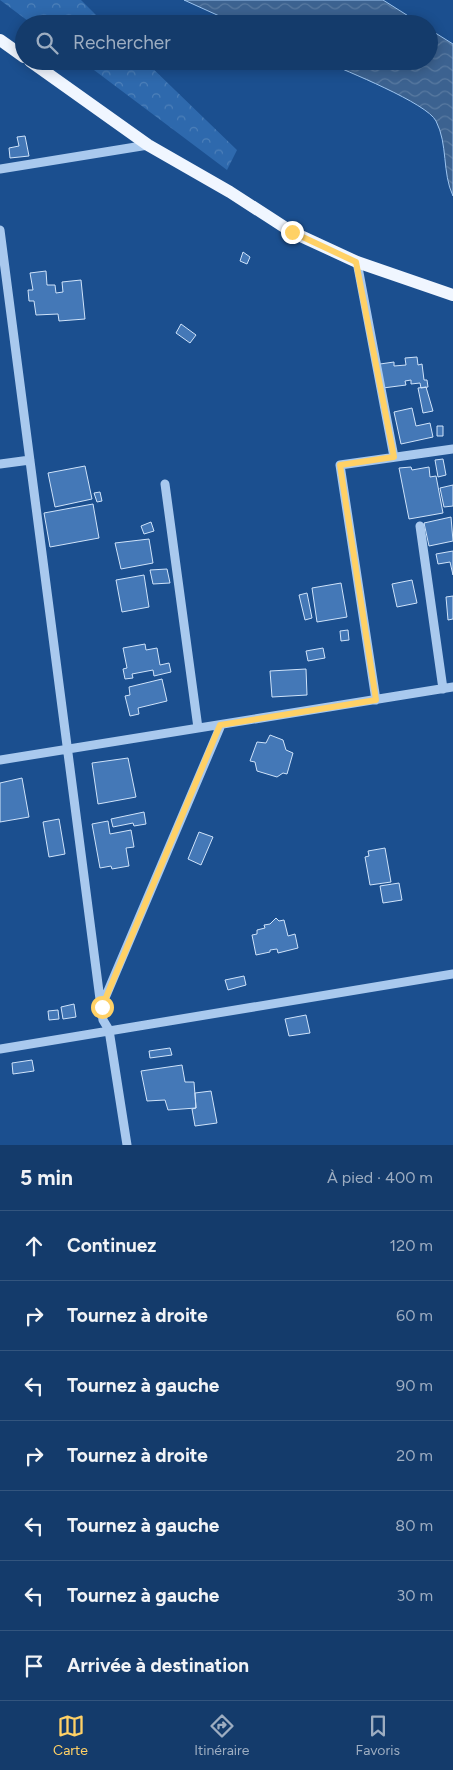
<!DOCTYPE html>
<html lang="fr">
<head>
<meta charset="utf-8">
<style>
  :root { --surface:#143b6b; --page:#1d4271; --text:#f1f3f6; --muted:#9dadc1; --line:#33557e; --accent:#ffd166 }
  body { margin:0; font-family:Figtree,sans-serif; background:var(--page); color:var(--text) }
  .stop { position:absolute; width:15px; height:15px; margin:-11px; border:4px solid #ffd166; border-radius:50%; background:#fff }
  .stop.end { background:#ffd166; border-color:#fff; box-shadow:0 1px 5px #0008 }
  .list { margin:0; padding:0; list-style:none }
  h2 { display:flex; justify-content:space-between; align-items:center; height:65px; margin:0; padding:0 20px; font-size:21px }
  h2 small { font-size:16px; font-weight:400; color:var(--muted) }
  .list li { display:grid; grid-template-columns:32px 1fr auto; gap:15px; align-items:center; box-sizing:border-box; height:70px; padding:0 20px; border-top:1px solid var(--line) }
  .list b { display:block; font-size:19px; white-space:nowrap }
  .list em { font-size:16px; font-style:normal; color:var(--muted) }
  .icon { flex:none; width:28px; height:28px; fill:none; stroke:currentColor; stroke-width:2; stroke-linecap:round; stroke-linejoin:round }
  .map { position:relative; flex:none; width:453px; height:1145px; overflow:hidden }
  .search { position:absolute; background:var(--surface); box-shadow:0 2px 12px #0003; left:15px; right:15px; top:15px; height:55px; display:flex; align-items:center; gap:12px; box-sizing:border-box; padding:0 18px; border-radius:28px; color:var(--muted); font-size:19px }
  .sheet { height:555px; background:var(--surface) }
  nav { display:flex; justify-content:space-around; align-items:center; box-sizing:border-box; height:70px; border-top:1px solid var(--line); background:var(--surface); font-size:14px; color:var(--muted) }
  nav a { display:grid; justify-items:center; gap:2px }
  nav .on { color:var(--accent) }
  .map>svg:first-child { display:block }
  .forest { fill:url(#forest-crowns) }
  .water { fill:url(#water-waves); stroke:#9cc4f0 }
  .building { fill:#4478b7; stroke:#cfe3fa }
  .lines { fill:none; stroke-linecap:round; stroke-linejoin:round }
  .minor { stroke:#a9c9ee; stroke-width:9 }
  .major { stroke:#f0f6ff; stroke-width:12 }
  .route { stroke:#ffd166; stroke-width:6 }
</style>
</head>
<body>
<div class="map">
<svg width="453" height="1145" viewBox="0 0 453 1145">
  <defs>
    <pattern id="forest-crowns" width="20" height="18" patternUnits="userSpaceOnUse" patternTransform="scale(1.25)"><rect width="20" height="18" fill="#2e69ad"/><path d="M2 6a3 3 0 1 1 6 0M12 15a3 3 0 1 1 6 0" fill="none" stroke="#4d80b9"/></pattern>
    <pattern id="water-waves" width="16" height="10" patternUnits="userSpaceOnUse" patternTransform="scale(1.25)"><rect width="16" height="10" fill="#3c6290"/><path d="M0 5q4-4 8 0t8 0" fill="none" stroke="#597aa1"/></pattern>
  </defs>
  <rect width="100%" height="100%" fill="#1b4f8f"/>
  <path class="forest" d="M0,0H81L105,24H32Z
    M82,61H145L237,150L227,170Z"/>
  <path class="water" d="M184,0H383L421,24H237Z
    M429,29L453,44V196C442,173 448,144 436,121C427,103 346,71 324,61H429Z"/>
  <path class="building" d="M25,136L29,156L10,158L9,148L19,146L17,137Z
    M243,252L250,257L247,264L240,261Z
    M46,271L47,285H55L56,293L63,292L62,282L81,280L85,319L59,321L58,314L36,315L34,301H29L28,290H33L30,273Z
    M181,324L196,335L190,343L176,333Z
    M417,357L418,365L422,364L424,380H427L428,387L421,388L420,383L411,384V380L405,381L406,385L383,388L380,364L394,362V366L406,365L405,358Z
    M426,387L433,411L423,413L418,388Z
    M412,408L416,426L430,423L433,437L401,444L394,412Z
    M437,426H443V436H437Z
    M443,459L446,475L438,477L435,460Z
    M85,466L92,499L55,507L48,473Z
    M411,467L412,470L429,467L430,477L436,476L443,513L409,519L399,468Z
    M453,485V506L444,507L440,488Z
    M100,492L102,501L97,502L94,493Z
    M93,504L99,538L50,547L44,513Z
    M451,517L453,541L429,546L424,523Z
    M151,522L154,531L144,534L141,526Z
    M149,539L153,563L121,569L115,543Z
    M453,551V575L450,562L438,564L436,554Z
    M167,569L170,583L153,584L150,570Z
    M144,575L149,607L122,612L116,580Z
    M412,580L417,603L397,607L392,584Z
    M341,583L347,617L317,622L312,588Z
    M307,593L312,618L305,620L299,595Z
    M453,596V619L448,620L446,597Z
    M348,630L349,640L341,641L340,631Z
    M145,644L146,650L157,648L160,665L169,663L171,672L154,676L153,670L132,674L133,678L125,679L123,669L127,668L123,648Z
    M323,648L325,658L308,661L306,651Z
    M306,669L307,695L272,697L270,671Z
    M162,679L167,701L138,708L139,714L130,716L125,696L130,695L129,687Z
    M270,735L283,740L286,750L293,753L287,774L283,773L277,777L257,771L255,762L250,761L257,742L266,743Z
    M128,758L136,797L98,804L92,763Z
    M22,778L29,817L0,822V783Z
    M144,812L146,824L134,826L133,823L113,827L111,819Z
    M59,819L65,854L49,857L43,822Z
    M108,821L110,834L131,830L134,847L126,848L129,866L112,869L111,866L100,868L92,824Z
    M199,832L213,837L201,865L188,859Z
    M385,848L391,882L370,885L365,857L369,856L368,851Z
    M399,883L402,900L383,903L380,886Z
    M276,918L279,921L284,920L288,936L295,934L298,948L278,953L277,949L270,950V952L256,955L252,935L257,934V930L265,928L264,925L270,924Z
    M244,976L246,985L228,990L225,980Z
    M74,1004L76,1017L63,1019L61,1007Z
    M58,1010L59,1019L49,1020L48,1011Z
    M306,1015L310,1033L289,1036L285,1019Z
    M170,1048L172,1055L150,1058L149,1051Z
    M32,1060L34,1071L13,1074L12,1063Z
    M182,1065L185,1082H194L196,1108L168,1110L165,1100L147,1101L141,1071Z
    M211,1091L217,1123L195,1126L192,1109L196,1108L195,1093Z"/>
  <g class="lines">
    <path class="minor" d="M0,169L148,145
      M0,230L101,1007L103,1020L109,1030L127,1145
      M357,262L394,457
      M0,464L30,460
      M165,484L198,728
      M420,526L443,689
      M376,700L340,465L453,449
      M0,760L453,687
      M102,1005L221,725
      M0,1049L453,974"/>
    <path class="major" d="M0,40L24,57
      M30,61L148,145L230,192L292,232L357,262L453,295"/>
  </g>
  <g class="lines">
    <path class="route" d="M102,1007L220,725L376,700L340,465L394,457L356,262L292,232"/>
  </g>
</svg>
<div class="stop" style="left:102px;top:1007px"></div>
<div class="stop end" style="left:292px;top:232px"></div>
<div class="search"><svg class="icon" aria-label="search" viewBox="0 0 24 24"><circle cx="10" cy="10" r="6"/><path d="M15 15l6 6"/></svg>Rechercher</div>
</div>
<section class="sheet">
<h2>5 min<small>À pied · 400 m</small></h2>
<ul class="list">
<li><svg class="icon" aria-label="ahead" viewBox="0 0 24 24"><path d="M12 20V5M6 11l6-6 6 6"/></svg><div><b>Continuez</b></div><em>120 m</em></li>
<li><svg class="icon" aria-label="right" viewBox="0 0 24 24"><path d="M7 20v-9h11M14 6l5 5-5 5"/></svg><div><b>Tournez à droite</b></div><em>60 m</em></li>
<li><svg class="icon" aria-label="left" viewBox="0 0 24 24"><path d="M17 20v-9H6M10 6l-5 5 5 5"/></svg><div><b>Tournez à gauche</b></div><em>90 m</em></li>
<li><svg class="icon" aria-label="right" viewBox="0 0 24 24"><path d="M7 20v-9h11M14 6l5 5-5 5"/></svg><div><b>Tournez à droite</b></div><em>20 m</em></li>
<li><svg class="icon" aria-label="left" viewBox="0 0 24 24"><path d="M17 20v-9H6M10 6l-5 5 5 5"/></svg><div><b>Tournez à gauche</b></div><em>80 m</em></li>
<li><svg class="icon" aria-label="left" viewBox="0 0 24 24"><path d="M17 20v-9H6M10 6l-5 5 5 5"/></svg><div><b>Tournez à gauche</b></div><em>30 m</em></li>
<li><svg class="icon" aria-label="arrive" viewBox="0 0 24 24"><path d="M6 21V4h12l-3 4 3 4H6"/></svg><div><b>Arrivée à destination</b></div></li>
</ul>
</section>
<nav>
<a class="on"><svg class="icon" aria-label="map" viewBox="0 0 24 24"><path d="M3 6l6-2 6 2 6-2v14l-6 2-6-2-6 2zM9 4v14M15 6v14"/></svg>Carte</a>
<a><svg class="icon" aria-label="directions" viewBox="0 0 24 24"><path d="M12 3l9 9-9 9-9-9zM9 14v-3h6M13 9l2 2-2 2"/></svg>Itinéraire</a>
<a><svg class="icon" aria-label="saved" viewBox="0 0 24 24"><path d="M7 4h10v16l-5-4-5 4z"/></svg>Favoris</a>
</nav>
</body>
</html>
